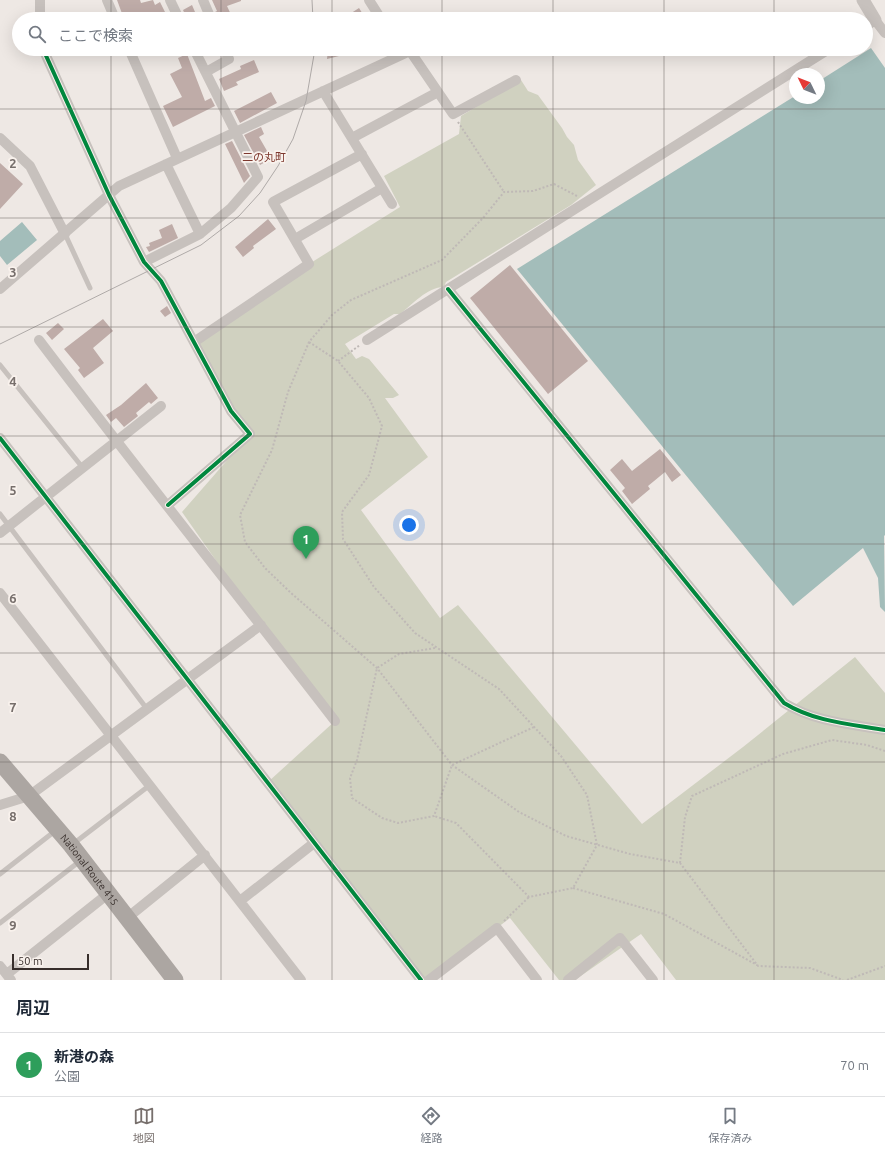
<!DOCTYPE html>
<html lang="ja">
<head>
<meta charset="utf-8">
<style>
  :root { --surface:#fff; --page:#f6f6f7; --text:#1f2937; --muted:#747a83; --line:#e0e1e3; --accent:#776f6c }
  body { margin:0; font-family:Ubuntu,"Noto Sans JP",sans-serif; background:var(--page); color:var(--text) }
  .compass { position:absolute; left:789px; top:68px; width:36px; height:36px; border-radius:50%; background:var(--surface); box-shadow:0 4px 16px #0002; rotate:313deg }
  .scale { position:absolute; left:12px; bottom:10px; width:77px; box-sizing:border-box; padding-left:4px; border:2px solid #372e2b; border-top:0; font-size:11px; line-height:14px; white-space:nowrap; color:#372e2b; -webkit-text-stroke:3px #f9f2ed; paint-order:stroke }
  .you { position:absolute; left:409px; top:525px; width:14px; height:14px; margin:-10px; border:3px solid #fff; border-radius:50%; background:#1a73e8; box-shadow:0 0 0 6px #1a73e833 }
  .badge { display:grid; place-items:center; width:26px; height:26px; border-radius:50%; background:var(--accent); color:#fff; font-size:13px; font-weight:700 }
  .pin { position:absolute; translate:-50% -33px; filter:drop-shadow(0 1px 2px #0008) }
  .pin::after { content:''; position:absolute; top:21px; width:14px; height:12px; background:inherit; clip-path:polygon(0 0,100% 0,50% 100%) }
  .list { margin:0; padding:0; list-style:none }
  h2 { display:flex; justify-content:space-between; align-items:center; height:52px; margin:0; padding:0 16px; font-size:17px }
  h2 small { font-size:13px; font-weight:400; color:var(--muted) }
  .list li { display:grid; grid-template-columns:26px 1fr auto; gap:12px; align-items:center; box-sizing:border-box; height:64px; padding:0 16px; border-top:1px solid var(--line) }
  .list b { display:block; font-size:15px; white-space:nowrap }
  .list p { margin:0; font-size:13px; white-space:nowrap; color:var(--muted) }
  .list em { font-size:13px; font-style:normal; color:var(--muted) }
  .icon { flex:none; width:22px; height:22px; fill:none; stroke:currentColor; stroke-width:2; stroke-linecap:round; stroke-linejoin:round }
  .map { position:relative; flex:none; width:885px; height:980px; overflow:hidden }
  .search { position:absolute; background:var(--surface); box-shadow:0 4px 16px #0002; left:12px; right:12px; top:12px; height:44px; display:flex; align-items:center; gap:10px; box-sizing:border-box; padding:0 14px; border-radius:22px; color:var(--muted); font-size:15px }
  .sheet { height:116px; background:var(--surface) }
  nav { display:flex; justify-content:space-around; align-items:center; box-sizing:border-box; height:56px; border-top:1px solid var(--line); background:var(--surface); font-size:11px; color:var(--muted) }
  nav a { display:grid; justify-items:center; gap:2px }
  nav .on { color:var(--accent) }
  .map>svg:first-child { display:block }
  .green { fill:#d0d1c0 }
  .water { fill:#a3bdba }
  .building { fill:#bfaca8 }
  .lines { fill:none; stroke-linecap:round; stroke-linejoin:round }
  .path { stroke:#bfb9b6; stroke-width:2; stroke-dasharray:2 2; stroke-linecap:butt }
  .service { stroke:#c7c1bd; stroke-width:5 }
  .minor { stroke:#c7c1bd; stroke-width:10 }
  .tertiary { stroke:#c7c1bd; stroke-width:13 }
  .trunk { stroke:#aca6a2; stroke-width:17 }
  .tram { stroke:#afaaa8; stroke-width:1 }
  .cycleway-casing { stroke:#f9f2ed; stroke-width:6 }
  .cycleway { stroke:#00873e; stroke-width:4 }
  .grid { fill:none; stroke:#776f6c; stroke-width:1; stroke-opacity:0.55 }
  .labels { text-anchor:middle; stroke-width:3.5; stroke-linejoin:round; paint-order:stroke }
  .street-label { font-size:10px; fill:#372e2b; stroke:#f9f2ed }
  .neighbourhood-label { font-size:11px; fill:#7d372d; stroke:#f9f2ed }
  .grid-label { font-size:13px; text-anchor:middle; font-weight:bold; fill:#776f6c; stroke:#f9f2ed; stroke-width:3.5; stroke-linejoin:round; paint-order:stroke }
</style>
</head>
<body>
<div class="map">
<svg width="885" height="980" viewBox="0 0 885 980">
  <rect width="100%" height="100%" fill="#eee8e4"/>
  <path class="green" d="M521,80L528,91L538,95L562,128L567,137L574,145L578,160L596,185L571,205L446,282L444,287C427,287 412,305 400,314H394L345,344L356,359L362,356L369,359L399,395L393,398H385L428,457L361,510L440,618L458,605L642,824L743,747L855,657L885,693V980H676L641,934L575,980H559L510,918L429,980H421L268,782L335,721L261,625L182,512L250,434L194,342L309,264L400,207L384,176L459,134L461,116Z"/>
  <path class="water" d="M871,48L885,68V535L884,536L885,612L880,607L878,578L863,548L793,606L517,269L795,96V98H819V81Z
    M22,222L37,240L7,265L0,256V241Z"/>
  <path class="building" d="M117,0H140L141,3L153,0L155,5L160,2L165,12L162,13L165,19H124Z
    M212,0H241V1L227,6L233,19H217L215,12L217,11Z
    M192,5L198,19H187L183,10Z
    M359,8L366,19H342Z
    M328,49H355V52L327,59Z
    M187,54L205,101L211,98L215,106L173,127L163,106L182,97L170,74L182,68L178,58Z
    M254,60L259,72L236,82L238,85L224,91L219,79L241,69L240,66Z
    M271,92L277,103L240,123L234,111Z
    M261,127L264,134L259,137L270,156L268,157L269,160L260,165L244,135Z
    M232,141L250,176L244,183L225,144Z
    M0,163L23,184L0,209Z
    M268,219L276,229L253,246L254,248L243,257L235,247Z
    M172,224L178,238L149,252L146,247L150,246L149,243L162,238L159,230Z
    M510,265L588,361L548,394L470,298Z
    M167,306L171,313L165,317L160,311Z
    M103,319L113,331L93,348L104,363L84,378L78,370L80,368L64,349Z
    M58,323L64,329L52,340L46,333Z
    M146,383L158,398L151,404L149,402L136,413L138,416L124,427L116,418L111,422L106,415L121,405Z
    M660,449L681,475L672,482L665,472L648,486L650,489L632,504L622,491L625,488L610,470L622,459L632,471Z"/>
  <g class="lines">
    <path class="path" d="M458,122L504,192
      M577,196L554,184L533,191L504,192L483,218L442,260L351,300L332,315L309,342L288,392L272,450L240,515L245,542L265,568L291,593L377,668L452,765L519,812L566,836L630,854L680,863L758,966L810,968L843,980
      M309,342L338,361L369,398L382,426L369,475L342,512L343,539L374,587L415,633L499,689L561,756L587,795L597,845L573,888L529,897L456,823L434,816
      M338,361L360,345
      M435,648L399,654L377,668L357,760L350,778L352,798L382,818L398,823L434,816L452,765L534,727
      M680,863L685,817L692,796L783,754L832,740L867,745L885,751
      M573,888L664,914L757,965
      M504,921L529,897
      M847,980L885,966"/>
    <path class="service" d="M65,234L90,288
      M0,365L83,468
      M0,514L147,709
      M73,844L150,785
      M0,874L55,831
      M0,923L80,861"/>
    <path class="minor" d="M107,0L115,19
      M170,0L179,19
      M203,0L211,19
      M369,0L381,19
      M40,19V0
      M866,26L875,20L885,33
      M43,49L109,195L144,262L161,281L231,411L250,434L168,505
      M129,49L177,158
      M405,49L410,51L453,114L516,80
      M206,72L229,59L224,49
      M323,91L392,204
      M0,138L30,166L65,234
      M352,138L438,92
      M166,164L200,234
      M295,239L382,188
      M144,262L200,234L231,208L258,177L194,49
      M0,289L119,186L410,51
      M448,289L784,703C815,722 850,724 885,730
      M39,340C136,468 237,594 335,721
      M367,340L829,49
      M194,342L309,264L273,202L362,154
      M0,438L421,980
      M0,533L161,406
      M0,593L301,980
      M0,805L29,796L37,790L261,625
      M240,901L314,843
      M127,918L205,855
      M0,966L11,980
      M7,974L109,893
      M429,980L497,928L537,980
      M568,980L620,938L653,980"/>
    <path class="tertiary" d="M863,0L875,20"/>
    <path class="trunk" id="s1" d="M0,762L71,845L175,980"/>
    <path class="tram" d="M312,0L313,19
      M0,344L201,245L239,216L260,193L278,166L293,139L306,101L315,49"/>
    <defs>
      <path id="cycleway" d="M43,49L109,195L144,262L161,281L231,411L250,434L168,505
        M448,289L784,703C815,722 850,724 885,730
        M0,438L421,980"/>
    </defs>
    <use href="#cycleway" class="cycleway-casing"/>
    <use href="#cycleway" class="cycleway"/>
  </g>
  <path class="grid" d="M111,0V19M221,0V19M332,0V19M442,0V19M553,0V19M664,0V19M774,0V19M111,49V980M221,49V980M332,49V980M442,49V980M553,49V980M664,49V980M774,49V980M0,109H885M0,218H885M0,327H885M0,436H885M0,544H885M0,653H885M0,762H885M0,871H885"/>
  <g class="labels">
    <g class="street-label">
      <text dy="4" stroke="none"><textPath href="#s1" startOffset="140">National Route 415</textPath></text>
    </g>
    <g class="neighbourhood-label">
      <text x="264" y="161">二の丸町</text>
    </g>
  </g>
  <g class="grid-label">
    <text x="13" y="168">2</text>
    <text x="13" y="277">3</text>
    <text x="13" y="386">4</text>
    <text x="13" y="495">5</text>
    <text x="13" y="603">6</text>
    <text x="13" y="712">7</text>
    <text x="13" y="821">8</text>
    <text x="13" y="930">9</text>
  </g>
</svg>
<svg class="compass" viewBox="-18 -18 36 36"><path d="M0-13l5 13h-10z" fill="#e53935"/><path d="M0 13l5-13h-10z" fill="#747a83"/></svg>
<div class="scale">50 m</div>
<div class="you"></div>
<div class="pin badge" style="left:306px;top:559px;background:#2e9e5b">1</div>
<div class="search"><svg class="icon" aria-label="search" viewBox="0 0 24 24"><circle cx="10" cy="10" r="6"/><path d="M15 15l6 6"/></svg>ここで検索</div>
</div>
<section class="sheet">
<h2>周辺<small></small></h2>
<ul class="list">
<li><span class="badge" style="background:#2e9e5b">1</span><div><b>新港の森</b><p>公園</p></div><em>70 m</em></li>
</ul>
</section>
<nav>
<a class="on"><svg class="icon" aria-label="map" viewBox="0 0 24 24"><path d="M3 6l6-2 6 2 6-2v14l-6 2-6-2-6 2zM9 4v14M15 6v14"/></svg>地図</a>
<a><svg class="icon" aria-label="directions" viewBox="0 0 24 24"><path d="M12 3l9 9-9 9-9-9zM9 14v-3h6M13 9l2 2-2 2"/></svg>経路</a>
<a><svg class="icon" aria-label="saved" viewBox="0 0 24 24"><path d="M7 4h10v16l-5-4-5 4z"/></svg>保存済み</a>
</nav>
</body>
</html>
